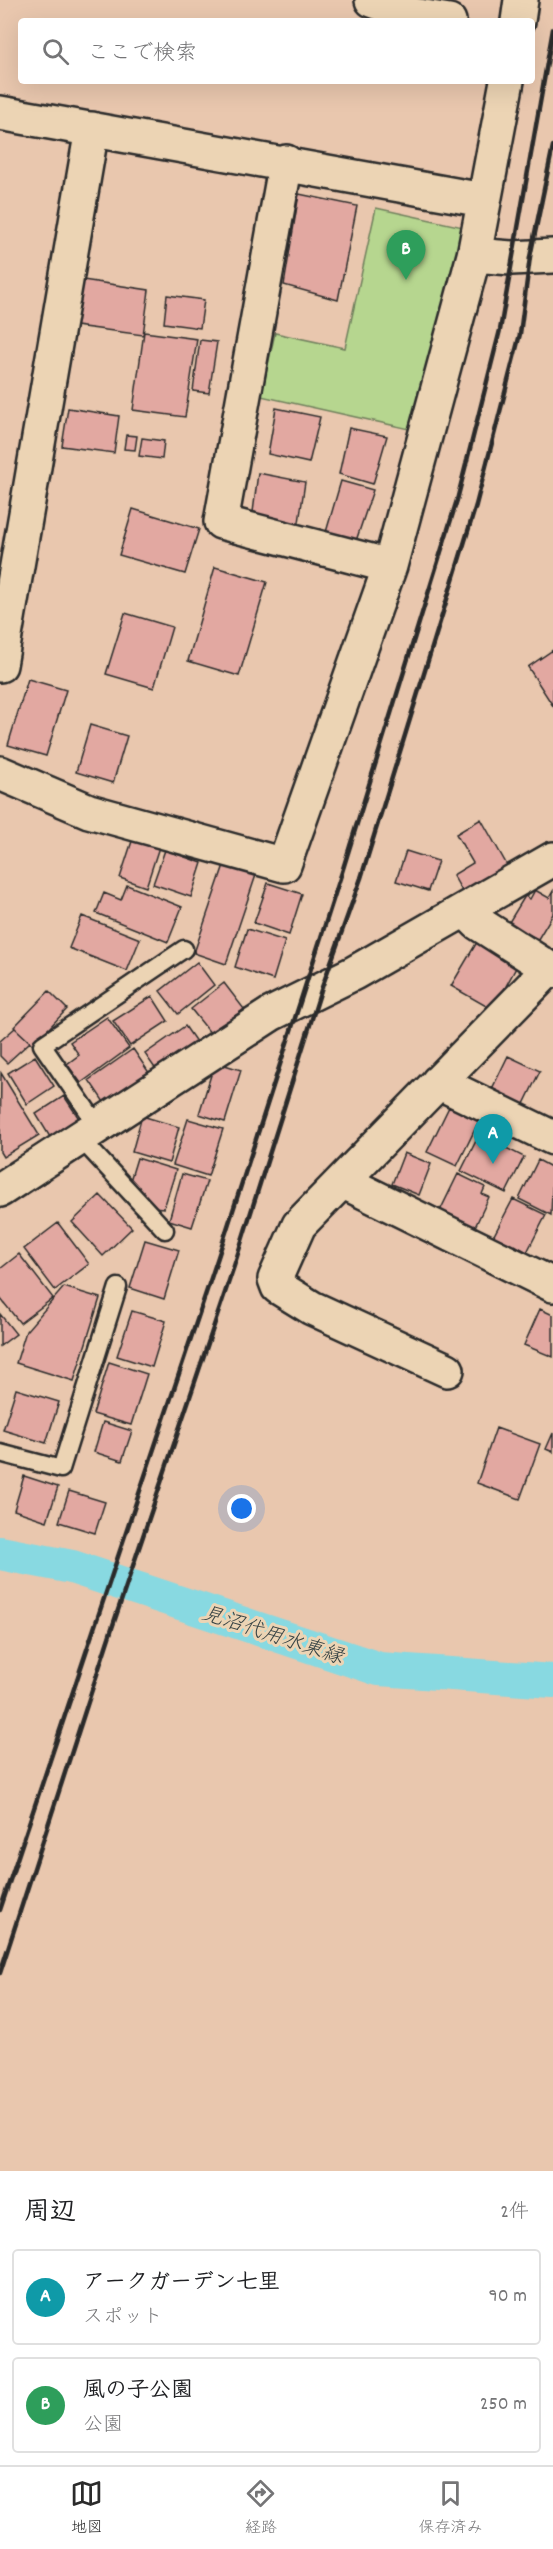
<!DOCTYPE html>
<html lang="ja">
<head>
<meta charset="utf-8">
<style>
  :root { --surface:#fff; --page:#f6f6f6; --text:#202124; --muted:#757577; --line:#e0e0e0; --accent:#2b2b2b }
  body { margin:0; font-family:Dekko,"Klee One",sans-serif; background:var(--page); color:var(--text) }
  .you { position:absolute; left:242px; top:1509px; width:21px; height:21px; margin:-15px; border:4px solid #fff; border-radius:50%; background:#1a73e8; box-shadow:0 0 0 9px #1a73e833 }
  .badge { display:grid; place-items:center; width:39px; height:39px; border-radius:50%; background:var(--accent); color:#fff; font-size:20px; font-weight:700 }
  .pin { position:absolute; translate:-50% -50px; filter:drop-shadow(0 2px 3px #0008) }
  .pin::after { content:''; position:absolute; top:32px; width:21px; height:18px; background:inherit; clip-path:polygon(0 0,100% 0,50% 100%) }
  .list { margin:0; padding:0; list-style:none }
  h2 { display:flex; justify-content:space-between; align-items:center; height:78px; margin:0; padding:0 24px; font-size:26px }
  h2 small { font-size:20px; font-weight:400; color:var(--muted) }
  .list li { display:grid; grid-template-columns:39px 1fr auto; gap:18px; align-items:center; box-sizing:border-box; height:96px; margin:0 12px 12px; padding:0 12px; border:2px solid var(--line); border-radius:6px }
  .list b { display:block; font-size:22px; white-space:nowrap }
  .list p { margin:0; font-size:20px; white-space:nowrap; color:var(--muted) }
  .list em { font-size:20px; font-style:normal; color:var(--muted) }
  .icon { flex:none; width:33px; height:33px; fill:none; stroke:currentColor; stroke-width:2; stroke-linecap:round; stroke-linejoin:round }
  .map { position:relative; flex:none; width:553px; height:2171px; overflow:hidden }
  .search { position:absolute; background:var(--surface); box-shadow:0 6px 24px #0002; left:18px; right:18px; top:18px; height:66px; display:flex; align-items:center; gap:15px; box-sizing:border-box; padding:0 21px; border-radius:6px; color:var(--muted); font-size:22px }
  .sheet { height:294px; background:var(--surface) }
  nav { display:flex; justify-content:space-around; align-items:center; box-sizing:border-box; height:84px; border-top:2px solid var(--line); background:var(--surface); font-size:16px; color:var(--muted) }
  nav a { display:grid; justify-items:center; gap:3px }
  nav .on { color:var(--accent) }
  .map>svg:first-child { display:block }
  .green { fill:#b6d68f; stroke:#70805d; stroke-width:1.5 }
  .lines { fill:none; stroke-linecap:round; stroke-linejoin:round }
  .canal { stroke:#88d9e1; stroke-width:34 }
  .building { fill:#e2a8a1; stroke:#2b2b2b; stroke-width:1.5 }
  .service-casing { stroke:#2b2b2b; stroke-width:21 }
  .minor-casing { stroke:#2b2b2b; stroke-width:38 }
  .service { stroke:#ecd4b4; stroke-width:16 }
  .minor { stroke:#ecd4b4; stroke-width:33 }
  .rail { stroke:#2b2b2b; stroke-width:4.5 }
  .labels { text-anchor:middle; stroke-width:6; stroke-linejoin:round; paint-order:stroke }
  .water-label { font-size:21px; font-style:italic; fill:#394546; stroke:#ecd4b4 }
</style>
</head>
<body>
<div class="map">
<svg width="553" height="2171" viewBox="0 0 553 2171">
  <rect width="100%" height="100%" fill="#e9c7ae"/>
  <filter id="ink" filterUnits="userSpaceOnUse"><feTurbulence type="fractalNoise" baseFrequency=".0167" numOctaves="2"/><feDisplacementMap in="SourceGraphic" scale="12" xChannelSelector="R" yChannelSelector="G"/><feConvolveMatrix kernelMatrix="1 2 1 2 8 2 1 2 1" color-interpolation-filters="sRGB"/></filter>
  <g filter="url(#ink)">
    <path class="green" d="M376,208L463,227L414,430L261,396L275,333L345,348Z"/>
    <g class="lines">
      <path class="canal" d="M0,1553L72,1567L379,1669L553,1681"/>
    </g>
    <path class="building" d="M299,194L357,206L338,300L284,285Z
      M83,280L149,290L143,335L76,326Z
      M167,295L204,300L200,328L164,323Z
      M144,332L197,339L185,417L133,410Z
      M200,340L217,342L209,393L193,391Z
      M68,408L119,416L114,453L62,446Z
      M276,408L320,417L309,463L268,454Z
      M349,428L387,436L373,484L339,474Z
      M126,435L137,436L135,450L124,449Z
      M142,438L164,441L162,459L139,456Z
      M258,473L305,482L298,529L252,520Z
      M341,481L373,490L354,547L324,539Z
      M133,509L199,529L185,574L119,555Z
      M215,567L267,582L239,676L188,661Z
      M125,613L172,627L154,688L106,674Z
      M553,650V706L528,667Z
      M28,679L66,690L46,756L8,745Z
      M90,725L127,736L113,783L76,772Z
      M481,819L512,874L467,900L453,875L473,863L456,834Z
      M134,835L160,844L146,887L120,878Z
      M165,850L202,863L191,897L153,884Z
      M406,851L438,861L428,891L396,881Z
      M224,865L256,875L226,964L194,953Z
      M268,883L302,894L289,935L254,923Z
      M127,885L182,907L168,942L96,913L104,893L121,900Z
      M535,890L549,898L553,891V914L538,939L530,935L527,940L506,927L525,896L530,899Z
      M82,916L140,939L127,971L69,948Z
      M247,929L285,941L273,980L235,967Z
      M477,942L518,964L493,1010L451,986Z
      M197,962L214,985L178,1014L160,991Z
      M224,983L244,1009L211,1034L191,1009Z
      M49,991L67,1009L33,1045L14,1027Z
      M152,996L168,1021L130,1046L113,1021Z
      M107,1017L129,1048L81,1083L67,1064L79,1055L70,1042Z
      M185,1026L199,1046L159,1074L145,1054Z
      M15,1028L30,1042L7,1063L0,1056V1041Z
      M133,1049L152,1077L108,1108L89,1080Z
      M35,1056L54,1086L27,1104L8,1073Z
      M508,1056L540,1071L522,1108L490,1093Z
      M215,1062L241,1070L225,1122L199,1114Z
      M1,1073L39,1135L3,1157L0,1152Z
      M64,1096L82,1123L53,1142L36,1114Z
      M449,1107L479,1121L457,1166L427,1152Z
      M142,1116L179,1127L169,1163L132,1152Z
      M188,1119L223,1129L208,1176L173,1165Z
      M481,1131L504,1142L502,1146L524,1157L506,1193L461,1171Z
      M404,1153L431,1164L419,1195L392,1184Z
      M137,1158L176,1170L164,1208L152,1207L137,1192L139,1187L129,1184Z
      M538,1160L553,1168L551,1215L519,1199Z
      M182,1174L207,1181L192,1227L169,1220Z
      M458,1174L485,1187L482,1194L489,1197L474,1229L439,1213Z
      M100,1195L132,1228L103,1256L72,1222Z
      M513,1199L546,1215L527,1252L515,1245L513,1250L492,1239Z
      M58,1223L89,1264L55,1290L24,1249Z
      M145,1240L179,1250L164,1299L130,1288Z
      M19,1254L53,1298L20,1323L0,1298V1269Z
      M64,1287L100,1298L74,1381L16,1363L26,1331Z
      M540,1309L553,1315V1357L524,1345Z
      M132,1311L166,1321L152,1367L117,1356Z
      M0,1314L16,1334L0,1346Z
      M109,1362L147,1374L131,1425L93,1414Z
      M16,1389L59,1402L46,1443L3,1430Z
      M103,1422L132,1431L122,1461L94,1452Z
      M496,1428L540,1444L520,1499L477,1483Z
      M553,1433V1452L546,1449Z
      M24,1476L58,1487L47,1521L14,1510Z
      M69,1491L105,1502L95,1533L59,1522Z"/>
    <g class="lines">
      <defs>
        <path id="service" d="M98,1126L42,1045L184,949
          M80,1138L165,1230
          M0,1453L61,1469L118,1287"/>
        <path id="minor" d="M372,0L413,15L449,21
          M518,21L521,0
          M0,113L483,200
          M286,162L221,522L390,566
          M474,255L511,258L553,256
          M0,665L92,129
          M0,773L89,811L284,865L390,566L474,255L507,81
          M466,911L478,923L553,971
          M438,1082L553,1138
          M342,1181L553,1285
          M0,1190L271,1014L354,973L553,859
          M447,1370L312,1308L278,1287L275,1279L299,1225L549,969"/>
      </defs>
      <use href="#service" class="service-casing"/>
      <use href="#minor" class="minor-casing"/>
      <use href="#service" class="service"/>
      <use href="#minor" class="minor"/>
      <path class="rail" d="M0,1910L218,1257L342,872L457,500L500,330L553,29
        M0,1973L112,1628L234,1266L321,990L361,878L476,505L520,334L530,257L553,146"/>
    </g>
  </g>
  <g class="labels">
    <g class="water-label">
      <text transform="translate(273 1634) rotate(18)" y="7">見沼代用水東縁</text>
    </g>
  </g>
</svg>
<div class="you"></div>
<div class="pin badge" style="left:493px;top:1164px;background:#0f9aa8">A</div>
<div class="pin badge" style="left:406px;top:280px;background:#2e9e5b">B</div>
<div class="search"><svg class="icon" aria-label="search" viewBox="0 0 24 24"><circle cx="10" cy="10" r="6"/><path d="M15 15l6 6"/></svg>ここで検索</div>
</div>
<section class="sheet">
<h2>周辺<small>2件</small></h2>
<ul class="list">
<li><span class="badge" style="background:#0f9aa8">A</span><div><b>アークガーデン七里</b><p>スポット</p></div><em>90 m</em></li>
<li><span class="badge" style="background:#2e9e5b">B</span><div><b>風の子公園</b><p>公園</p></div><em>250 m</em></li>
</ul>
</section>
<nav>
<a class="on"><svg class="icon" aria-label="map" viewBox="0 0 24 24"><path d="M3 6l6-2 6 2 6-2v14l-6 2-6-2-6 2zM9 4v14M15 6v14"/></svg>地図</a>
<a><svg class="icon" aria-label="directions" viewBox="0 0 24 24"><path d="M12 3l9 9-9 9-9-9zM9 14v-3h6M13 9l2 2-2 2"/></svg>経路</a>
<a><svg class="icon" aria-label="saved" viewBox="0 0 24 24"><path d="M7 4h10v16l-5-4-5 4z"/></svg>保存済み</a>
</nav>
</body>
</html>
